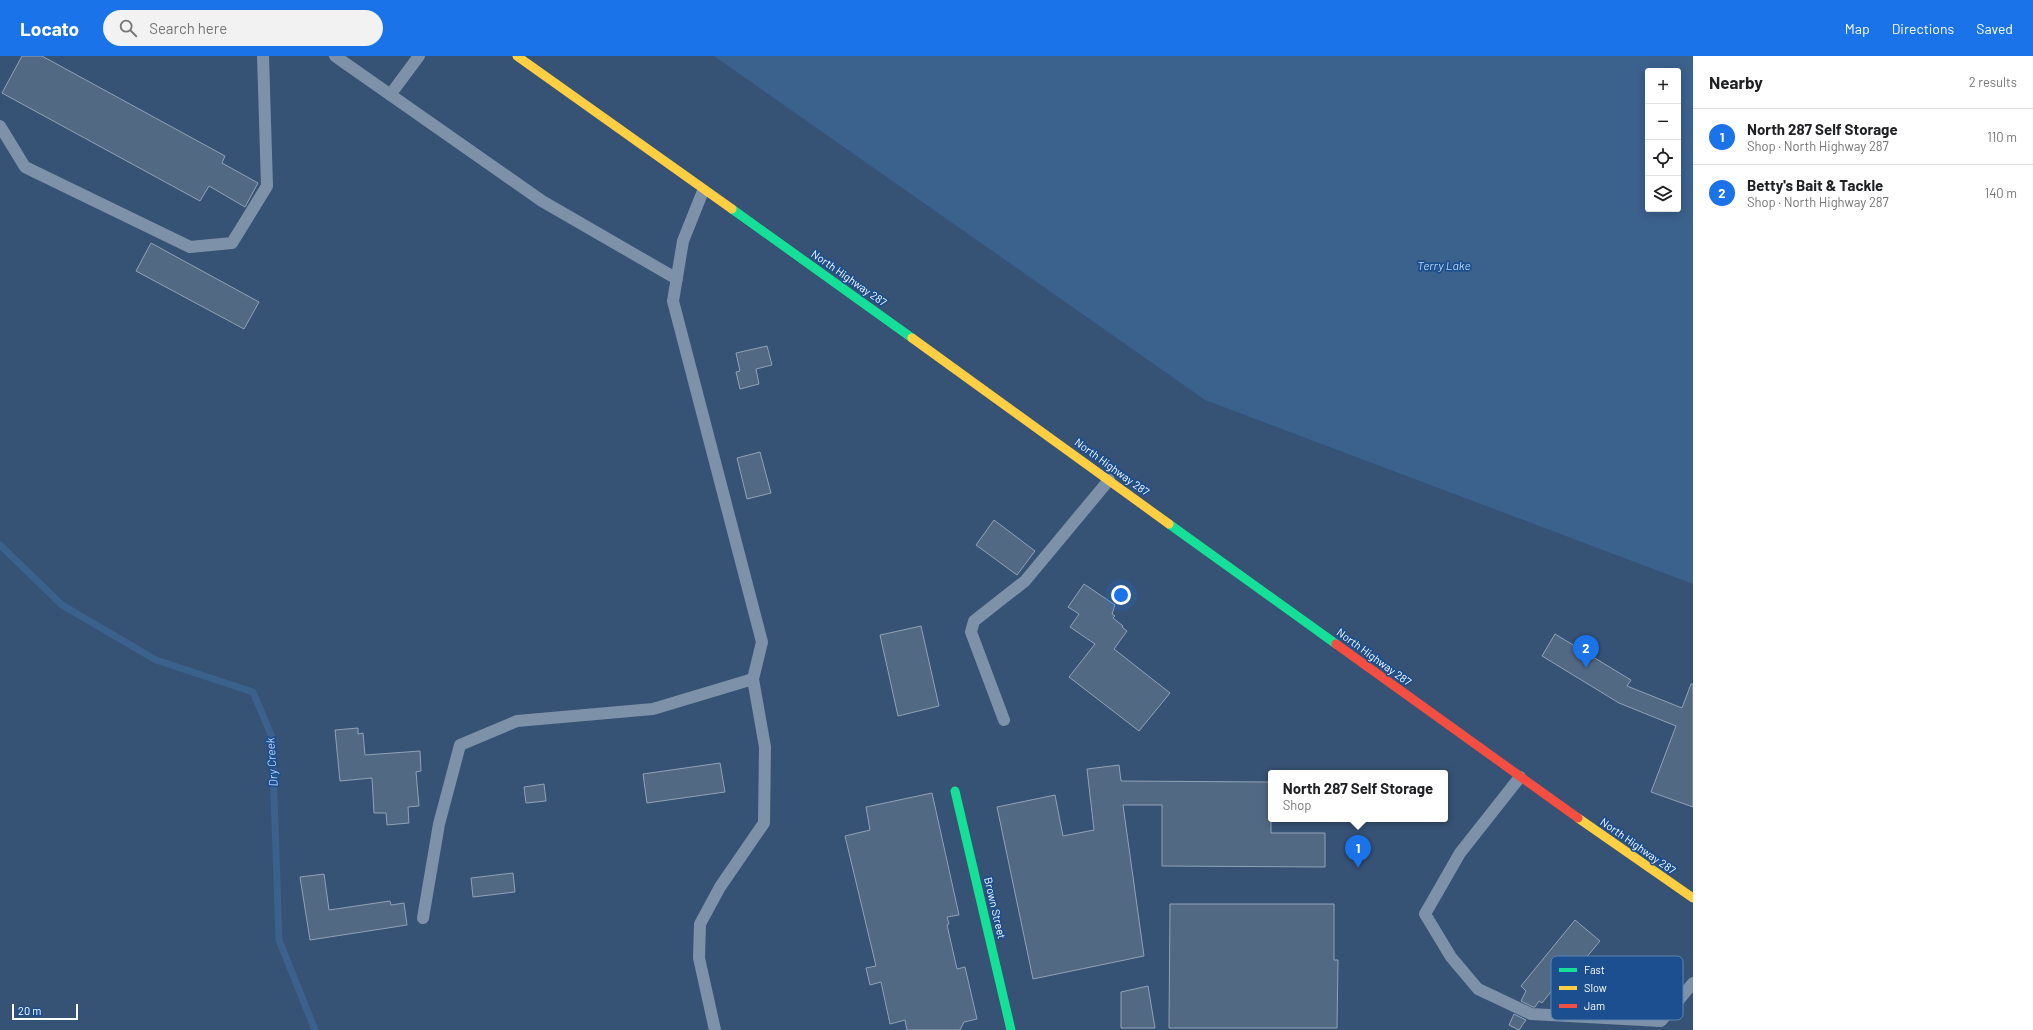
<!DOCTYPE html>
<html lang="en">
<head>
<meta charset="utf-8">
<style>
  :root { --surface:#fff; --page:#f2f2f2; --text:#202124; --muted:#757577; --line:#e0e0e0; --accent:#1a73e8 }
  body { margin:0; font-family:Barlow,sans-serif; background:var(--page); color:var(--text) }
  .controls { position:absolute; right:12px; top:12px; display:grid; overflow:hidden; border-radius:4px; box-shadow:0 2px 10px #0003 }
  .controls button { width:36px; height:36px; display:grid; place-items:center; padding:0; border:0; border-bottom:1px solid var(--line); background:var(--surface); color:var(--text); font:20px sans-serif }
  .scale { position:absolute; left:12px; bottom:10px; width:66px; box-sizing:border-box; padding-left:4px; border:2px solid #fff; border-top:0; font-size:11px; line-height:14px; white-space:nowrap; color:#fff; -webkit-text-stroke:3px #1b4f8f; paint-order:stroke }
  .you { position:absolute; left:1121px; top:539px; width:14px; height:14px; margin:-10px; border:3px solid #fff; border-radius:50%; background:#1a73e8; box-shadow:0 0 0 6px #1a73e833 }
  .badge { display:grid; place-items:center; width:26px; height:26px; border-radius:50%; background:var(--accent); color:#fff; font-size:13px; font-weight:700 }
  .pin { position:absolute; translate:-50% -33px; filter:drop-shadow(0 1px 2px #0008) }
  .pin::after { content:''; position:absolute; top:21px; width:14px; height:12px; background:inherit; clip-path:polygon(0 0,100% 0,50% 100%) }
  .popup { position:absolute; left:1268px; top:714px; width:180px; height:52px; box-sizing:border-box; display:grid; place-content:center; border-radius:4px; background:var(--surface); filter:drop-shadow(0 1px 3px #0005); font-size:13px; white-space:nowrap; color:var(--muted) }
  .popup b { font-size:15px; color:var(--text) }
  .popup::after { content:''; position:absolute; left:50%; top:100%; margin-left:-8px; border:8px solid transparent; border-top-color:var(--surface) }
  .list { margin:0; padding:0; list-style:none }
  h2 { display:flex; justify-content:space-between; align-items:center; height:52px; margin:0; padding:0 16px; font-size:17px }
  h2 small { font-size:13px; font-weight:400; color:var(--muted) }
  .list li { display:grid; grid-template-columns:26px 1fr auto; gap:12px; align-items:center; box-sizing:border-box; height:56px; padding:0 16px; border-top:1px solid var(--line) }
  .list b { display:block; font-size:15px; white-space:nowrap }
  .list p { margin:0; font-size:13px; white-space:nowrap; color:var(--muted) }
  .list em { font-size:13px; font-style:normal; color:var(--muted) }
  .icon { flex:none; width:22px; height:22px; fill:none; stroke:currentColor; stroke-width:2; stroke-linecap:round; stroke-linejoin:round }
  .map { position:relative; flex:none; width:1693px; height:974px; overflow:hidden }
  header { display:flex; align-items:center; gap:24px; box-sizing:border-box; height:56px; padding:0 20px; background:var(--accent); color:#fff }
  header strong { font-size:19px }
  nav { display:flex; gap:22px; margin-inline-start:auto; font-size:14px }
  .search { width:280px; height:36px; background:var(--page); display:flex; align-items:center; gap:10px; box-sizing:border-box; padding:0 14px; border-radius:22px; color:var(--muted); font-size:15px }
  main { display:flex }
  aside { flex:1; background:var(--surface) }
  .map>svg:first-child { display:block }
  .water { fill:#3b618d; fill-rule:evenodd }
  .lines { fill:none; stroke-linecap:round; stroke-linejoin:round }
  .stream { stroke:#3b618d; stroke-width:7 }
  .building { fill:#526984; stroke:#92a2b6 }
  .lane { stroke:#7d92a8; stroke-width:12 }
  .fast { stroke:#16e098; stroke-width:9 }
  .slow { stroke:#ffcf43; stroke-width:9 }
  .jam { stroke:#f24e42; stroke-width:9 }
  .labels { text-anchor:middle; stroke-width:3.5; stroke-linejoin:round; paint-order:stroke }
  .street-label { font-size:11px; fill:#fff; stroke:#1b4f8f }
  .water-label { font-size:12px; font-style:italic; fill:#b5d3f5; stroke:#1b4f8f }
  .key { fill:#1b4f8f; stroke:#5f84b1; stroke-width:1 }
  .key-label { font-size:11px; fill:#fff }
</style>
</head>
<body>
<header>
<strong>Locato</strong>
<div class="search"><svg class="icon" aria-label="search" viewBox="0 0 24 24"><circle cx="10" cy="10" r="6"/><path d="M15 15l6 6"/></svg>Search here</div>
<nav><a>Map</a><a>Directions</a><a>Saved</a></nav>
</header>
<main>
<div class="map">
<svg width="1693" height="974" viewBox="0 0 1693 974">
  <rect width="100%" height="100%" fill="#365274"/>
  <path class="water" d="M714,0H1693V528L1205,344ZM1648,15H1678V153H1648Z"/>
  <g class="lines">
    <path class="stream" d="M0,489L62,549L156,604L253,636L272,681L279,884L315,974"/>
  </g>
  <path class="building" d="M22,0H42L225,100L222,107L258,127L245,151L209,130L200,145L2,37Z
    M151,187L259,246L244,273L136,215Z
    M767,290L772,309L756,313L759,328L740,333L736,316L740,315L736,297Z
    M760,396L771,437L747,443L737,402Z
    M994,464L1035,495L1017,519L976,489Z
    M1084,528L1115,549L1112,558L1115,560L1113,562L1123,570L1122,571L1127,575L1114,593L1170,637L1139,675L1069,621L1095,588L1070,571L1079,558L1068,551Z
    M921,570L939,650L898,660L880,579Z
    M1555,578L1631,624L1627,630L1682,652L1691,628H1693V751L1651,736L1676,670L1619,647L1542,600Z
    M358,672V678L363,677L365,699L420,695L421,715L416,716L419,750L408,751L409,767L387,769L386,757H374L372,722L340,725L335,674Z
    M720,707L725,736L647,747L643,718Z
    M1119,709L1121,725L1271,726V777H1325V811L1162,810V749H1123L1144,900L1033,923L997,751L1055,739L1063,780L1094,774L1087,713Z
    M544,728L546,745L526,747L524,731Z
    M932,737L959,859L947,861L949,868L947,869L957,913L965,911L977,963L964,966L960,974H907L905,964L890,968L881,926L870,929L866,912L876,910L845,780L870,774L866,751Z
    M513,817L515,836L473,841L471,822Z
    M324,818L329,854L390,845L391,849L404,847L407,869L310,884L300,821Z
    M1170,848H1334V904H1338L1337,972H1169Z
    M1575,864L1600,885L1565,927L1561,923L1542,947L1539,945L1535,951H1533L1521,945L1526,935L1521,930Z
    M1148,930L1155,972H1121V936Z
    M1514,958L1526,964L1519,974L1509,969Z"/>
  <g class="lines">
    <path class="lane" d="M335,0L542,145L677,223
      M390,39L419,0
      M0,70L25,111L190,191L232,187L267,130L263,0
      M1004,664L971,576L974,565L1025,525L1109,424
      M1520,721L1460,797L1425,858L1451,901L1478,933L1531,958L1661,965L1693,927
      M423,862L439,768L460,689L517,665L653,653L753,623L762,586L673,245L683,185L703,135
      M715,974L699,902L700,868L720,831L764,767L765,691L753,623"/>
    <path class="fast" d="M732,153L912,282
      M1169,468L1336,588
      M955,735L1011,974"/>
    <path class="slow" d="M517,0L732,153
      M912,282L1169,468
      M1578,762L1693,842"/>
    <path class="jam" d="M1336,588L1578,762"/>
  </g>
  <g class="labels">
    <g class="street-label">
      <text transform="translate(849 222) rotate(35)" y="4">North Highway 287</text>
      <text transform="translate(1112 411) rotate(36)" y="4">North Highway 287</text>
      <text transform="translate(1374 601) rotate(36)" y="4">North Highway 287</text>
      <text transform="translate(1638 790) rotate(35)" y="4">North Highway 287</text>
      <text transform="translate(995 852) rotate(77)" y="4">Brown Street</text>
    </g>
    <g class="water-label">
      <text x="1444" y="214">Terry Lake</text>
      <text transform="translate(272 706) rotate(-94)" y="4">Dry Creek</text>
    </g>
  </g>
  <rect x="1551" y="900" width="132" height="64" rx="6" class="key"/>
  <rect x="1559" y="912" width="18" height="4" fill="#16e098"/>
  <rect x="1559" y="930" width="18" height="4" fill="#ffcf43"/>
  <rect x="1559" y="948" width="18" height="4" fill="#f24e42"/>
  <g class="key-label">
    <text x="1584" y="918">Fast</text>
    <text x="1584" y="936">Slow</text>
    <text x="1584" y="954">Jam</text>
  </g>
</svg>
<div class="controls">
<button>+</button>
<button>−</button>
<button><svg class="icon" aria-label="locate" viewBox="0 0 24 24"><circle cx="12" cy="12" r="6"/><path d="M12 2v4M12 18v4M2 12h4M18 12h4"/></svg></button>
<button><svg class="icon" aria-label="layers" viewBox="0 0 24 24"><path d="M12 4l9 5-9 5-9-5zM3 14l9 5 9-5"/></svg></button>
</div>
<div class="scale">20 m</div>
<div class="you"></div>
<div class="pin badge" style="left:1358px;top:812px">1</div>
<div class="popup"><b>North 287 Self Storage</b>Shop</div>
<div class="pin badge" style="left:1586px;top:612px">2</div>
</div>
<aside>
<h2>Nearby<small>2 results</small></h2>
<ul class="list">
<li><span class="badge">1</span><div><b>North 287 Self Storage</b><p>Shop · North Highway 287</p></div><em>110 m</em></li>
<li><span class="badge">2</span><div><b>Betty's Bait &amp; Tackle</b><p>Shop · North Highway 287</p></div><em>140 m</em></li>
</ul>
</aside>
</main>
</body>
</html>
